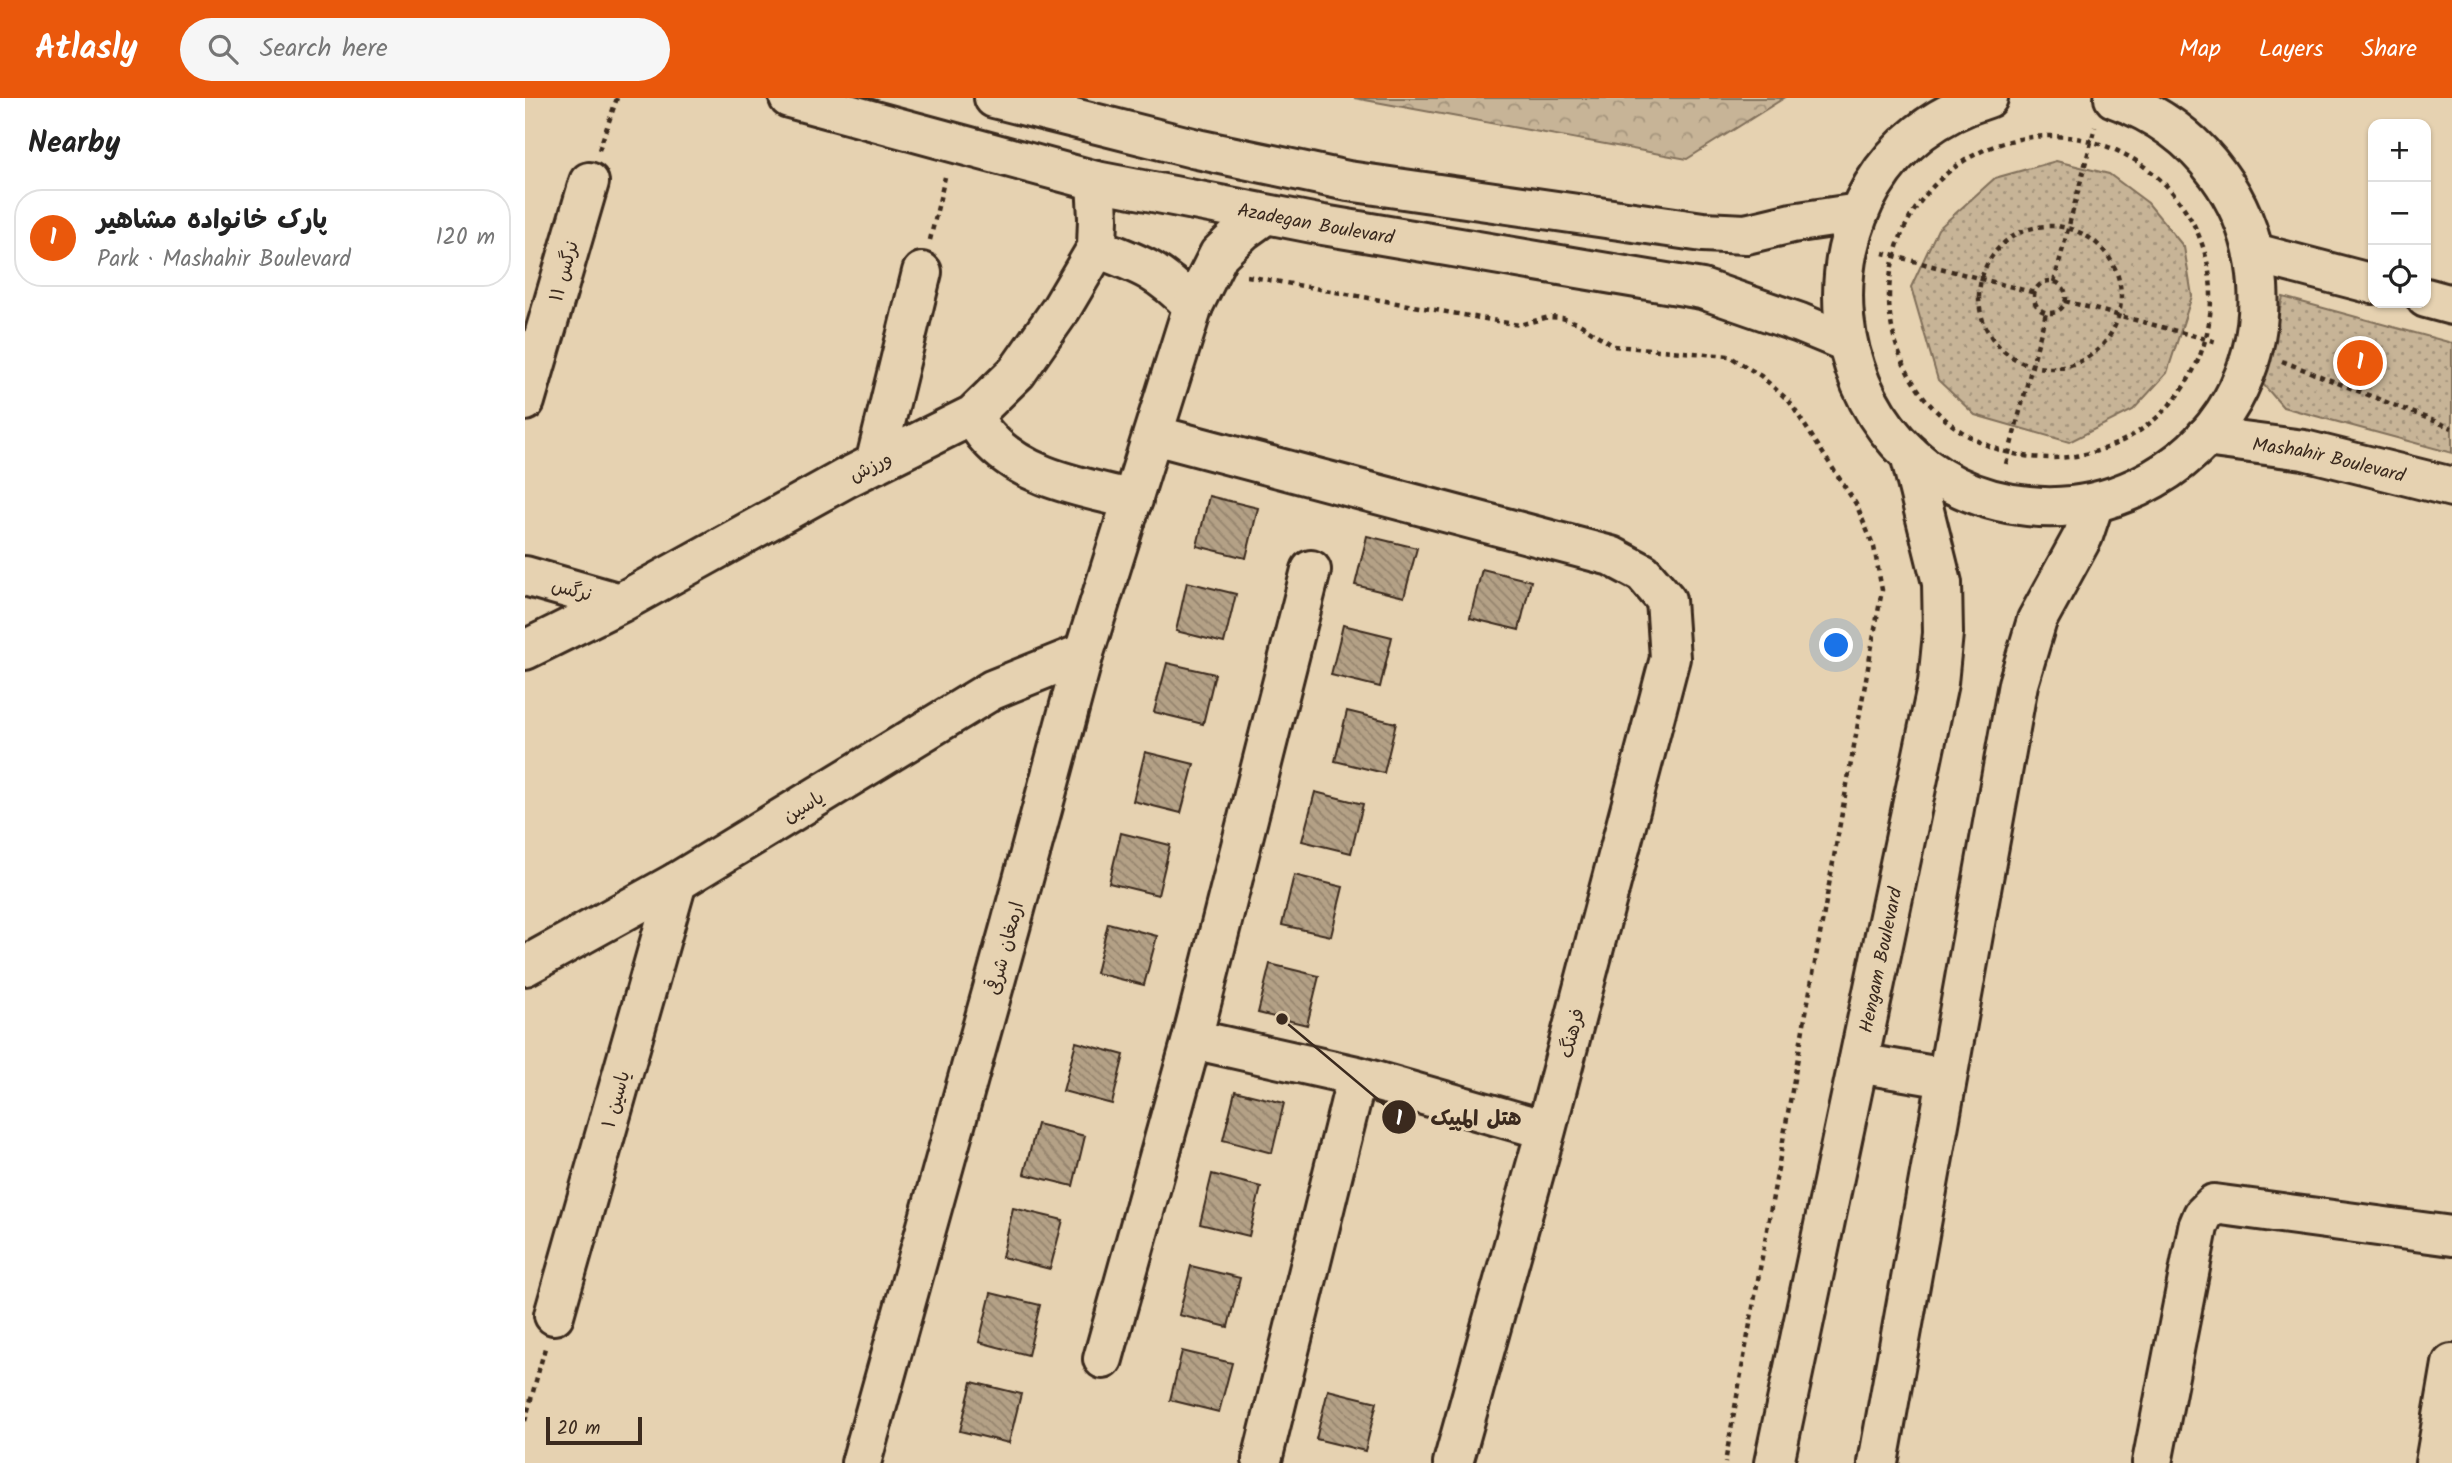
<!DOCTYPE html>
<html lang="en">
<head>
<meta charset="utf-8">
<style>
  :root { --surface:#fff; --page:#f6f6f6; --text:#222; --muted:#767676; --line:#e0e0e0; --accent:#ea580c }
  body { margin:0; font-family:Kalam,"Playpen Sans Arabic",sans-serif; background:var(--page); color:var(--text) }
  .controls { position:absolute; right:21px; top:21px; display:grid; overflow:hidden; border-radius:14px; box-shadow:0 2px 5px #0004 }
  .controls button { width:63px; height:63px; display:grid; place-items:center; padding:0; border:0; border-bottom:2px solid var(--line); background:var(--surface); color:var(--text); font:35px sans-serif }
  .scale { position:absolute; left:21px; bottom:18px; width:96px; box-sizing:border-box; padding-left:7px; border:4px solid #3b2a1e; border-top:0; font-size:19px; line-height:24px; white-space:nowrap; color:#3b2a1e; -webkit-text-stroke:5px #e6d2b1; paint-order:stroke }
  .you { position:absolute; left:1312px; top:548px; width:24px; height:24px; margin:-18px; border:5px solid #fff; border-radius:50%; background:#1a73e8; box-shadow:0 0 0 10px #1a73e833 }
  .badge { display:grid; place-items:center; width:46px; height:46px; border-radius:50%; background:var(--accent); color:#fff; font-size:23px; font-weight:700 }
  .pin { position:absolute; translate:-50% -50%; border:4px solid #fff; box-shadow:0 2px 7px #0006 }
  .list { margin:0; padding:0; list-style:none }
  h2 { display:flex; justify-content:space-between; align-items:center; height:91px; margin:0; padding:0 28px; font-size:30px }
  h2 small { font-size:23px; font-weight:400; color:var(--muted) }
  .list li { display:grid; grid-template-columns:46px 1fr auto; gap:21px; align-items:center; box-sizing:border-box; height:98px; margin:0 14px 14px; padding:0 14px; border:2px solid var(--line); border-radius:28px }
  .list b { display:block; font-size:26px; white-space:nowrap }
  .list p { margin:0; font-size:23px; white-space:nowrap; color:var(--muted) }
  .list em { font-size:23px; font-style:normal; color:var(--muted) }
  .icon { flex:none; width:38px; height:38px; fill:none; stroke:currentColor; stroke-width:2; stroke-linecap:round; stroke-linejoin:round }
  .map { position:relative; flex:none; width:1927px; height:1365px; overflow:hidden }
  header { display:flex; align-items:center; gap:42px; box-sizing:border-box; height:98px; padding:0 35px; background:var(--accent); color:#fff }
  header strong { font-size:33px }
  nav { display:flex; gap:38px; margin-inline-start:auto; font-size:24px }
  .search { width:490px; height:63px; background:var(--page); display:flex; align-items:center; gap:18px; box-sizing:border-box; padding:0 24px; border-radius:38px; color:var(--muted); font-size:26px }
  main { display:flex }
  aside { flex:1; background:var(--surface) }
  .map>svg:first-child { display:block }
  .grass { fill:url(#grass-dots); stroke:#816f5a; stroke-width:2 }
  .forest { fill:url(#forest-crowns); stroke:#816f5a; stroke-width:2 }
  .building { fill:url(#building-back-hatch); stroke:#3b2a1e; stroke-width:2 }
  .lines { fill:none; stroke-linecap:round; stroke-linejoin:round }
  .street-casing { stroke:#3b2a1e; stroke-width:44 }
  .secondary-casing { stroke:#3b2a1e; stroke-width:44 }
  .primary-casing { stroke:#3b2a1e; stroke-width:44 }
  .path { stroke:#3b2a1e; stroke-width:4.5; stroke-dasharray:5 5; stroke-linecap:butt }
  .street { stroke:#e6d2b1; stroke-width:38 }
  .secondary { stroke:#e6d2b1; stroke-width:38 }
  .primary { stroke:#e6d2b1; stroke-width:38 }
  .labels { text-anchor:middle; stroke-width:6; stroke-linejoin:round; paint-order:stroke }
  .street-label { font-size:19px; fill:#3b2a1e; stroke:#e6d2b1 }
  .leader { fill:none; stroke:#3b2a1e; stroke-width:2.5 }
  .callout-dot { fill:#3b2a1e; stroke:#e6d2b1; stroke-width:2.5 }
  .mark-label { font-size:21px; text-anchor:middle; font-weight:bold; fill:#fff }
  .callout-label { font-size:21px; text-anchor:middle; font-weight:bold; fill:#3b2a1e; stroke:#e6d2b1; stroke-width:6; stroke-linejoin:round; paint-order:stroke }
</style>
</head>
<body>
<header>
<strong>Atlasly</strong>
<div class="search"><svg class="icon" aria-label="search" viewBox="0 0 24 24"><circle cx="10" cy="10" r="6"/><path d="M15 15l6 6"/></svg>Search here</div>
<nav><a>Map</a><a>Layers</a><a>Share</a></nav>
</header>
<main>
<aside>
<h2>Nearby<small></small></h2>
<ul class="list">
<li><span class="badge">1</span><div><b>پارک خانواده مشاهیر</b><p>Park · Mashahir Boulevard</p></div><em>120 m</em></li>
</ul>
</aside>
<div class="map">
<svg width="1927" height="1365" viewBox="0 0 1927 1365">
  <defs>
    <pattern id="grass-dots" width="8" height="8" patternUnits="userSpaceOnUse" patternTransform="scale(1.75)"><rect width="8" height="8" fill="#c7b497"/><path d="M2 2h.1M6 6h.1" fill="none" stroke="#a3937b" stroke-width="1.8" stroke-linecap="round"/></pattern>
    <pattern id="forest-crowns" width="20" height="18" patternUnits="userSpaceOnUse" patternTransform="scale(1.75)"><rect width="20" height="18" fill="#c7b497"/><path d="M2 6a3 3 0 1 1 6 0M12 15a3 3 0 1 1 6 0" fill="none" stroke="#a3937b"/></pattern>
    <pattern id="building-back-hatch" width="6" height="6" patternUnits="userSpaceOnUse" patternTransform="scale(1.75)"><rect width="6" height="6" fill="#b4a186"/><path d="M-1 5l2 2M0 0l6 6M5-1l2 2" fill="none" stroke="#94836d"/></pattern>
  </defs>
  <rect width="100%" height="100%" fill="#e6d2b1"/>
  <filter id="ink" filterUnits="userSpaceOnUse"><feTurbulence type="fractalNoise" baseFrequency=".0143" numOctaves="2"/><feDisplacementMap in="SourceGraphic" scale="14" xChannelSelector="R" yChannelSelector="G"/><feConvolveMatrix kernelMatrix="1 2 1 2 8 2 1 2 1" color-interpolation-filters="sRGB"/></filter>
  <g filter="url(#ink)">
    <path class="grass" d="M1531,63L1584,76L1623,105L1659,149L1667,198L1642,275L1608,312L1544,344L1450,317L1413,282L1386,189L1413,131L1470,80Z
      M1758,199L1927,245V355L1758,309L1737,285Z"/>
    <path class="forest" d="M829,0H1259L1162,61Z"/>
    <path class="building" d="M684,398L733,410L721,460L672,448Z
      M842,438L892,450L879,499L830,487Z
      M957,471L1006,483L994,532L945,520Z
      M662,484L711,496L699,545L651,533Z
      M818,527L867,539L855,589L806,577Z
      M642,565L690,576L678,626L629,614Z
      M822,613L871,625L859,675L810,663Z
      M620,654L669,666L656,715L608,703Z
      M790,694L838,706L826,755L777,743Z
      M596,735L645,747L633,797L584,785Z
      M769,777L818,789L806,838L757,827Z
      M583,825L632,838L619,887L571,875Z
      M745,866L794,878L782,927L733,915Z
      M551,944L599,957L587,1006L538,993Z
      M710,993L759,1005L747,1055L698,1042Z
      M512,1026L560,1038L548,1088L499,1076Z
      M687,1076L736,1089L724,1138L675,1126Z
      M488,1110L538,1122L525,1171L477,1159Z
      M666,1168L715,1180L703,1229L654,1217Z
      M466,1195L515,1207L503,1257L454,1244Z
      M657,1253L707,1265L694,1314L645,1302Z
      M447,1284L496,1296L484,1345L435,1333Z
      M803,1292L852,1304L840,1353L791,1341Z"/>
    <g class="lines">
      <defs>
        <path id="street" d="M572,150C617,167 634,173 668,208
          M0,303L64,84
          M448,317C452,325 457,334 463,340C499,381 558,389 608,402
          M629,337L1086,458L1118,475L1141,502L1145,560L1021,1032L928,1365
          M350,366L397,174
          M0,478L95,505
          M0,552L95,505L321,380L448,317L492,274L536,211L572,150L573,120L571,83
          M667,941L832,978L1021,1032
          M29,1217L152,784
          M578,1261L667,941L786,472
          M737,1362L832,978
          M1627,1365L1673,1129L1678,1117L1689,1106L1927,1138
          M1910,1365L1927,1266"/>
        <g id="secondary">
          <path d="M0,868L152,784L467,592L559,555"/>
          <path d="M1333,965L1421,980"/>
          <path d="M336,1365L486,826L559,555L668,208L694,156L719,132L740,117"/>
          <path id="s1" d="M1249,1365L1413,585L1418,535L1417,485L1385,356"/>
          <path d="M1353,1365L1493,586L1512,522L1558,438L1569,405"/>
        </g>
        <g id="primary">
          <path id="s2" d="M264,0L571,83L798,127L1177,191L1275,225L1321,244"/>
          <path d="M469,0L672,51L823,83L1178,134L1221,136L1267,125L1334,115"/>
          <path d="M1463,0C1249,65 1280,385 1503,408C1541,412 1579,405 1613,389C1786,306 1768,63 1589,0"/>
          <path d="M1729,155L1848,186"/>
          <path d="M1901,200L1927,207"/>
          <path id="s3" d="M1680,339L1779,352L1927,389"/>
        </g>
      </defs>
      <use href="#street" class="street-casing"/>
      <use href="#secondary" class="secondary-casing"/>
      <use href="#primary" class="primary-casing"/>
      <path class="path" d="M1364 199a161 161 0 1 1 322 0a161 161 0 1 1-322 0Z
        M74,52L92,0
        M1454 199a71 71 0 1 1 142 0a71 71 0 1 1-142 0Z
        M405,142L420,79
        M1358,155L1510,195
        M722,178L994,227L1024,219L1037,220L1053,225L1089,248L1204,258L1236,278L1264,303L1331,406L1349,449L1357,492L1200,1365
        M1509 199a16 16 0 1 1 32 0a16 16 0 1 1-32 0Z
        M1529,184L1570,29
        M1540,203L1692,244
        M1757,263L1927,330
        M1481,366L1521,215
        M0,1323L20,1250"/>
      <use href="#street" class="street"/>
      <use href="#secondary" class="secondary"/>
      <use href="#primary" class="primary"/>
    </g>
  </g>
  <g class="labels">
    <g class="street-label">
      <text dy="7" stroke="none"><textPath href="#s2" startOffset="542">Azadegan Boulevard</textPath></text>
      <text transform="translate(38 173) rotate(-74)" y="7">نرگس ۱۱</text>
      <text dy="7" stroke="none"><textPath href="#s3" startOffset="126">Mashahir Boulevard</textPath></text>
      <text transform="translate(345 368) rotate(-27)" y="7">ورزش</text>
      <text transform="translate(47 491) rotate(15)" y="7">نرگس</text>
      <text transform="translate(278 708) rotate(-31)" y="7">یاسین</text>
      <text transform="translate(479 850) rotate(-75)" y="7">ارمغان شرقی</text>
      <text dy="7" stroke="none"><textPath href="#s1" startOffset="514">Hengam Boulevard</textPath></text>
      <text transform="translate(1046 935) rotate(-75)" y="7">فرهنگ</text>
      <text transform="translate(90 1001) rotate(-74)" y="7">یاسین ۱</text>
    </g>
  </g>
  <path class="leader" d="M757 921L874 1019"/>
  <g class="callout-dot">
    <circle cx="757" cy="921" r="7"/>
    <circle cx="874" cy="1019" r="18"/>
  </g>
  <g class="mark-label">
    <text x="874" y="1027">1</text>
  </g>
  <g class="callout-label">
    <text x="951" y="1027">هتل المپیک</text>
  </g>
</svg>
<div class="controls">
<button>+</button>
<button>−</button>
<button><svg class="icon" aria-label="locate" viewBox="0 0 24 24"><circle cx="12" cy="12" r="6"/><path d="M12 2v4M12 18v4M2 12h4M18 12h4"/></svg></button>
</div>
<div class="scale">20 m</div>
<div class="you"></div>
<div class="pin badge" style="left:1835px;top:265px">1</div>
</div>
</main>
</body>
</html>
